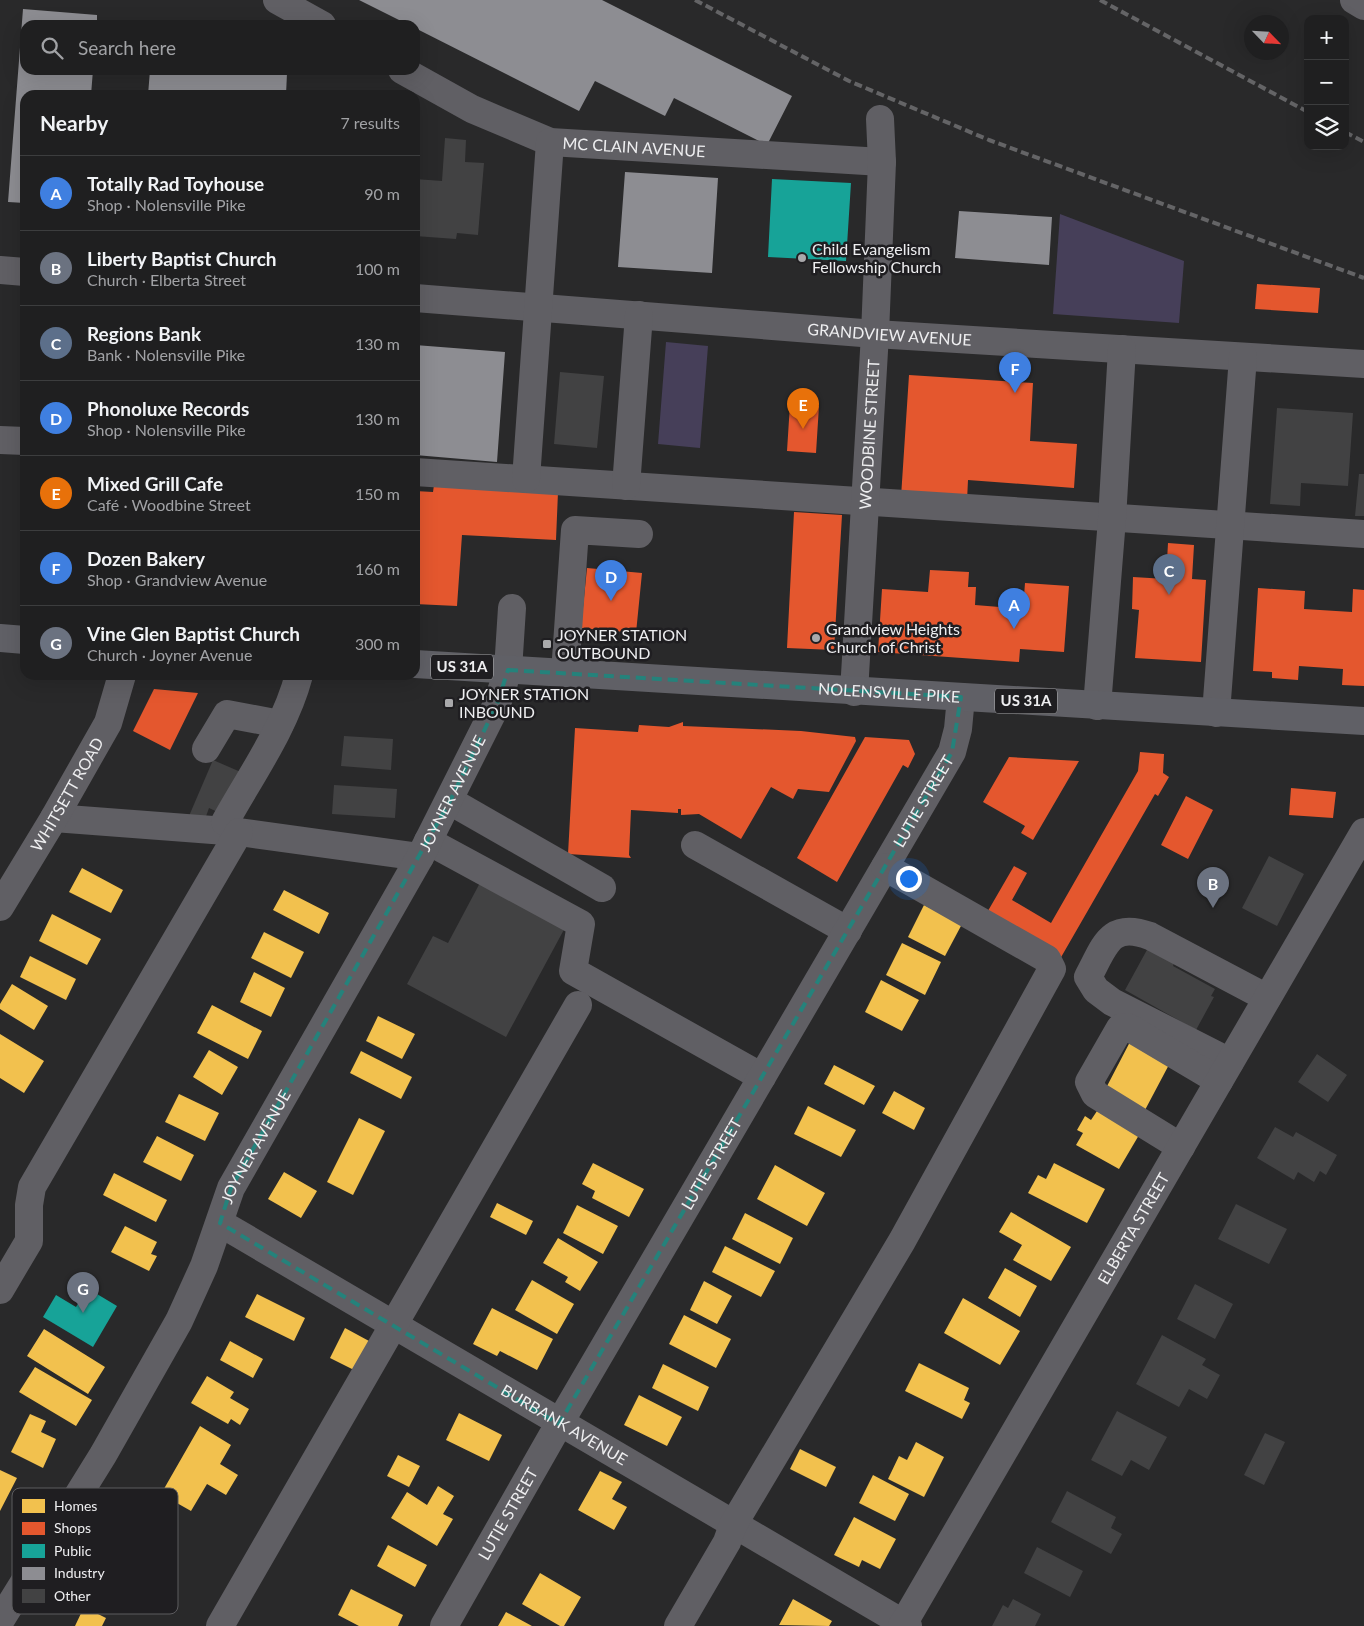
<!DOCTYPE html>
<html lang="en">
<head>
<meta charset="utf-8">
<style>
  :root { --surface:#1f1f20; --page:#2c2c2d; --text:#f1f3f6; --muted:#a1a2a5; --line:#3c3d3e; --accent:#8c9099 }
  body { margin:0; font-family:Lato,sans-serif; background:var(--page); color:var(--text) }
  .controls { position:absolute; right:15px; top:15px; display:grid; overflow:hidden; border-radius:10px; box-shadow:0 5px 20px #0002 }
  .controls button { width:45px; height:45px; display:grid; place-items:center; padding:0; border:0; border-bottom:1px solid var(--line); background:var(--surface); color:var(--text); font:25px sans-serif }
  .compass { position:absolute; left:1244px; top:15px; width:45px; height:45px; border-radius:50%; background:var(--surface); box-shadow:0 5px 20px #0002; rotate:115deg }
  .you { position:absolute; left:908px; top:878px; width:18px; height:18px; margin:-12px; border:4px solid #fff; border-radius:50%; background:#1a73e8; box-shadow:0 0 0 8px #1a73e833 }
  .badge { display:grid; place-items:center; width:32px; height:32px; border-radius:50%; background:var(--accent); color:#fff; font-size:16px; font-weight:700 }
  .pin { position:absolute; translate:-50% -41px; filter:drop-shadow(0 1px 2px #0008) }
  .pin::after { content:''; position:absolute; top:26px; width:18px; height:15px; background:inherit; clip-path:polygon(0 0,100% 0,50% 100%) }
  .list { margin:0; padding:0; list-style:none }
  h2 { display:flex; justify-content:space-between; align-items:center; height:65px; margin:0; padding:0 20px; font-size:21px }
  h2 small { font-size:16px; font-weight:400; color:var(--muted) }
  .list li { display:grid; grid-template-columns:32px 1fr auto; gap:15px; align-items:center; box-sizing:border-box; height:75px; padding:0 20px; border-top:1px solid var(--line) }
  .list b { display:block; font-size:19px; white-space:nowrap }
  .list p { margin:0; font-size:16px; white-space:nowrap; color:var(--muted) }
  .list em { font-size:16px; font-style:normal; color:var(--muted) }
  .icon { flex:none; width:28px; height:28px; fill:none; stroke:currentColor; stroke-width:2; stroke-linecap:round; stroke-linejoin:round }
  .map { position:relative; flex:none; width:1364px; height:1626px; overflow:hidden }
  .search { position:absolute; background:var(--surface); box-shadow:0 5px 20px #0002; left:20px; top:20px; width:400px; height:55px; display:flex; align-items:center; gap:12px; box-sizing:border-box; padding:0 18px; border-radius:15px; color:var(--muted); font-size:19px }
  .panel { position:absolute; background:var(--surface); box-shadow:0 5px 20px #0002; left:20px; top:90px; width:400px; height:590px; border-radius:15px }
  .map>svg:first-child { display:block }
  .green { fill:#463f59 }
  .homes { fill:#f2c14e }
  .shops { fill:#e4572e }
  .public { fill:#17a398 }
  .industry { fill:#8d8d92 }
  .building { fill:#424243 }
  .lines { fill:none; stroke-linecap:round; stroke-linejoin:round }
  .minor { stroke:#605f64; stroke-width:28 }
  .major { stroke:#606066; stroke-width:28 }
  .rail { stroke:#646466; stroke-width:4; stroke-dasharray:8 4; stroke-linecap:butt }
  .marked { fill:none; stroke:#25827b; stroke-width:4; stroke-dasharray:10 6; stroke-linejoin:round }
  .poi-dot { fill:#a9a9ab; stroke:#1f1e21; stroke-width:2 }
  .labels { text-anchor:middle; stroke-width:5; stroke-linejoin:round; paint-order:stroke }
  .shield { fill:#1f1e21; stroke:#b0b0b2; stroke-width:1 }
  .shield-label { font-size:15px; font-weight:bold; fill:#eeeef0 }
  .street-label { font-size:16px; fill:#eeeef0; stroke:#1f1e21 }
  .poi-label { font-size:16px; fill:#eeeef0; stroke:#1f1e21; text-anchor:start }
  .key { fill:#1f1e21; stroke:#5d5c5f; stroke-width:1 }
  .key-label { font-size:14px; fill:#eeeef0 }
</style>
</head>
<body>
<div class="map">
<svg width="1364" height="1626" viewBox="0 0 1364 1626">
  <rect width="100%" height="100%" fill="#29292a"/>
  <path class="green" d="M1060,214L1184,261L1179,323L1053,314Z
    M666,342L708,346L700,448L658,444Z"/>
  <path class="homes" d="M82,868L123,890L111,913L69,892Z
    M284,890L329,913L319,934L273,910Z
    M924,905L962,924L945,956L908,937Z
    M52,914L101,939L87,965L39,941Z
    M264,932L304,952L291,978L251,958Z
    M902,943L941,962L925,995L886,975Z
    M30,956L76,979L66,1000L20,977Z
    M254,972L285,988L271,1017L240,1002Z
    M881,980L919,1000L902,1031L865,1012Z
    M12,984L48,1006L34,1030L0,1009V1004Z
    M212,1005L262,1031L248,1059L197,1033Z
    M378,1016L415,1034L402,1059L366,1041Z
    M0,1034L44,1061L24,1093L0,1078Z
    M1132,1038L1172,1059L1145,1110L1105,1090Z
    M209,1050L238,1067L222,1095L193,1077Z
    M361,1051L412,1077L401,1099L350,1073Z
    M834,1065L875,1086L864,1105L824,1084Z
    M894,1091L925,1108L914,1130L882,1113Z
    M179,1094L219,1113L205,1141L165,1122Z
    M808,1106L856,1130L841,1157L794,1134Z
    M1097,1111L1139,1135L1119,1169L1076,1145L1083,1133L1077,1130L1085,1116L1091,1120Z
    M359,1118L385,1131L353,1195L327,1182Z
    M157,1136L194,1155L181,1181L143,1162Z
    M593,1163L644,1189L629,1217L592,1198L595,1191L582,1184Z
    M1054,1163L1105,1189L1087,1223L1028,1193L1038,1175L1046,1179Z
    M775,1165L825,1193L807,1226L757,1199Z
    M284,1172L317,1191L301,1218L268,1199Z
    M114,1173L167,1200L156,1222L103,1195Z
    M497,1203L533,1221L526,1235L490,1217Z
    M577,1205L618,1226L603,1254L563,1233Z
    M1011,1212L1071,1247L1051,1281L1013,1260L1022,1245L999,1232Z
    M745,1213L793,1238L780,1264L732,1239Z
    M125,1226L157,1242L151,1254L157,1256L149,1271L111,1252Z
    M558,1238L598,1262L580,1291L565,1282L568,1277L543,1263Z
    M725,1246L775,1271L761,1297L712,1272Z
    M1005,1268L1037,1286L1020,1317L988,1298Z
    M532,1280L574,1304L557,1334L515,1310Z
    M704,1281L732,1296L717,1324L690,1310Z
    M257,1294L305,1318L294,1341L245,1317Z
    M963,1298L1020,1331L1000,1365L944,1333Z
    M492,1308L553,1339L537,1370L500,1351L497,1356L473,1344Z
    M684,1315L731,1339L716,1368L669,1344Z
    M345,1328L369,1341L354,1370L330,1358Z
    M44,1329L105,1367L88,1394L27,1356Z
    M230,1341L263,1359L253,1378L220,1360Z
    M919,1363L969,1388L964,1400L970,1403L962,1419L905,1391Z
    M663,1364L709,1387L698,1411L652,1388Z
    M35,1367L92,1400L76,1426L19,1392Z
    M207,1376L234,1392L230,1398L249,1409L240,1425L231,1419L228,1424L191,1403Z
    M639,1395L682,1417L667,1446L624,1425Z
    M459,1413L502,1435L489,1461L446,1440Z
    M30,1414L46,1421L41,1432L56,1439L43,1468L11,1452Z
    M200,1426L231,1445L220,1464L238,1475L226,1495L207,1484L191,1511L161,1494Z
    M916,1442L944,1457L924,1497L888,1479L899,1456L907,1460Z
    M800,1449L836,1467L826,1487L790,1469Z
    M398,1455L420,1466L409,1487L387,1476Z
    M0,1470L17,1478L0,1511Z
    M600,1471L622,1482L612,1499L627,1507L614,1530L578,1510Z
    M873,1475L909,1494L895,1521L859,1503Z
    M438,1486L454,1496L443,1514L453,1519L437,1546L391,1518L407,1492L427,1505Z
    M854,1517L896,1539L880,1569L862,1560L859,1567L834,1555Z
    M388,1545L427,1565L415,1587L377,1566Z
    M540,1573L581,1597L564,1626H560L522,1604Z
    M351,1589L403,1615L398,1626H359L338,1615Z
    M793,1599L832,1621L829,1626L779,1625Z
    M84,1607L106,1618L102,1626H75Z
    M506,1612L532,1626H498Z"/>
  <path class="shops" d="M1257,284L1320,288L1318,313L1255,309Z
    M909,375L1033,383L1030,441L1077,444L1074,488L968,480L967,501L901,497Z
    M790,404L819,406L816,453L787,451Z
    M434,485L558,492L556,540L462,535L457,606L415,604V491L433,492Z
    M794,512L842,515L834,650L787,648Z
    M1168,543L1194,545L1192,579L1206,580L1201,662L1135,658L1139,610L1132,609L1133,577L1166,579Z
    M587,568L642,573L636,633L581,628Z
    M930,570L969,572L968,587H976L975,605L1023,609L1025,583L1069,586L1064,652L1020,649L1019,662L878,652L882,589L928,592Z
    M1258,588L1305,591L1304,609L1352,612L1353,589L1364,590V686L1342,685L1343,669L1299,666L1298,680L1272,678V672L1253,671Z
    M154,689L198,693L170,750L133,731Z
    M683,722V726L801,731L855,737L856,741L829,792L798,789L793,799L771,787L741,839L699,814L681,815V809H678V813L631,810L629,855L631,858L568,854L575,728L638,732L639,725L669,727Z
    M865,737L909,740L915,754L908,768L903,765L837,882L797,858Z
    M1140,752L1164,754L1163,773L1169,777L1158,796L1155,794L1060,959L985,916L1014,866L1027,873L1012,900L1051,923L1138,771Z
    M1009,757L1079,761L1033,840L1021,833L1025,826L983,802Z
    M1291,788L1336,792L1333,818L1289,815Z
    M1186,796L1213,810L1188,859L1161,845Z"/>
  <path class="public" d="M772,179L851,183L846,261L768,257Z
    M87,1288L117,1306L93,1347L43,1317L56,1295L76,1307Z"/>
  <path class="industry" d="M359,0H602L792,96L767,145L674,98L665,116L595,81L579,111L415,28V25H409Z
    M23,9L97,15V25H25V70H93L91,95H25V203L8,202Z
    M150,70H243L287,73L286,95H148Z
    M625,172L718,178L712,273L618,267Z
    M959,211L1052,217L1049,265L955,258Z
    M415,345L505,352L497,462L415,455Z"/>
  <path class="building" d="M445,138L466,140L465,162L484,163L478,235L457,233L456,239L415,236V179L442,181Z
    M560,372L604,376L597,448L554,444Z
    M1277,408L1353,413L1348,486L1301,483L1300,506L1270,504Z
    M1359,474H1364V516H1355Z
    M344,736L393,739L391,770L341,766Z
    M213,760L243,773L224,815L209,808L204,822L189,816Z
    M334,785L397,789L395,818L332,814Z
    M1269,856L1304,874L1277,926L1242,908Z
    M482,879L567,924L506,1037L407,984L433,936L448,943Z
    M1148,948L1174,963L1173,966L1215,989L1211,996L1214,997L1196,1030L1125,990Z
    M1317,1054L1347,1075L1328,1102L1298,1082Z
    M1275,1127L1293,1137L1296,1132L1337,1155L1326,1175L1320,1171L1314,1182L1298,1172L1294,1180L1257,1158Z
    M1236,1204L1287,1229L1269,1264L1218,1239Z
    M1195,1284L1233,1304L1215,1339L1177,1319Z
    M1162,1335L1206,1359L1202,1365L1220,1375L1207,1399L1189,1389L1179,1407L1136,1384Z
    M1117,1411L1167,1437L1149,1470L1131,1460L1122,1476L1091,1460Z
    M1265,1433L1285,1442L1264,1485L1244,1475Z
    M1067,1491L1116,1517L1111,1528L1122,1534L1111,1554L1051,1522Z
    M1037,1547L1083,1571L1070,1597L1024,1573Z
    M1013,1599L1041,1614L1035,1626H992L1003,1605L1008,1608Z"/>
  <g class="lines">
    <g class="minor">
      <path d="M277,0L322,25"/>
      <path d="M1354,0L1364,6"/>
      <path id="s1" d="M402,70L472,109L550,142L882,162"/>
      <path d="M0,270L25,272"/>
      <path id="s2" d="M415,298L875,334L1364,364"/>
      <path d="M0,440L25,441"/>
      <path d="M415,472L1364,534"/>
      <path d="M526,479L550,142"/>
      <path d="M626,486L639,315"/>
      <path d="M565,673L575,530L639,534"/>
      <path id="s3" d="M854,692L875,334L882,162L880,119"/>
      <path d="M1097,706L1112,519L1122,349"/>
      <path d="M1216,713L1243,357"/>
      <path d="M206,749L227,714L280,724"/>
      <path d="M450,801L602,888"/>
      <path d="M54,818L239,832L420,857"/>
      <path d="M225,822C251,775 285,728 299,675"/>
      <path d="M428,841L581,924L573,971L762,1077"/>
      <path d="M695,845L848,931"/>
      <path id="s4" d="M0,907L54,818L108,723L122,675"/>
      <path d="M1230,1062L1112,1002L1096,990L1088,977C1105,946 1109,921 1150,936L1267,998"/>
      <path d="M1181,1147L1095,1094L1089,1082L1120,1028L1128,1027L1219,1081"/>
      <path id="s5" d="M220,1223L908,1626"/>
      <path d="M0,1290L29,1241V1205L32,1187L239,832"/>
      <path id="s6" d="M0,1621L103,1455L179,1321L204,1266L231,1188L420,857L497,704L508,670L512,608"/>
      <path d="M220,1626L578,1005"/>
      <path id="s7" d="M444,1626L559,1424L952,752L958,729L961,697"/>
      <path d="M678,1626L727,1542L733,1525L902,1241L1052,969L1047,959L885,867"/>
      <path id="s8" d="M902,1626L1364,832"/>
    </g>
    <g class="major">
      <path d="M0,638L25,640"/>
      <path id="s9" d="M415,664L1364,721"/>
    </g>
    <path class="rail" d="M695,0L849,81L989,140L1364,278
      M1100,0L1308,112
      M1345,132L1364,142"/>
  </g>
  <path class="marked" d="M508,670L961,697L952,752L559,1424L220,1223L231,1188L450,801L497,704Z"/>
  <g class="poi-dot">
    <circle cx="802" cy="258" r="5"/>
    <circle cx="816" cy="638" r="5"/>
    <rect x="542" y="639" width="10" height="10" rx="2.5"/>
    <rect x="444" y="698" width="10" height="10" rx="2.5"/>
  </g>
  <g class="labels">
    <g class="shield">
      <rect x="431" y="654.5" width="62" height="25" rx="4"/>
      <rect x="995" y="688.5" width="62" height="25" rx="4"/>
    </g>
    <g class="shield-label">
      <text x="462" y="672">US 31A</text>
      <text x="1026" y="706">US 31A</text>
    </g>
    <g class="street-label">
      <text dy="6" stroke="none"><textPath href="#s1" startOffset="249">MC CLAIN AVENUE</textPath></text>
      <text dy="6" stroke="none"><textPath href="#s2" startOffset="476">GRANDVIEW AVENUE</textPath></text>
      <text dy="6" stroke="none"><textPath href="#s3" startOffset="258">WOODBINE STREET</textPath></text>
      <text dy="6" stroke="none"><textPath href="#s9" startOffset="475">NOLENSVILLE PIKE</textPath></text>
      <text dy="6" stroke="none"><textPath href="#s6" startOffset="945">JOYNER AVENUE</textPath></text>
      <text dy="6" stroke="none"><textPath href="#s4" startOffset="131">WHITSETT ROAD</textPath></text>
      <text dy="6" stroke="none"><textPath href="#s7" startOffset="954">LUTIE STREET</textPath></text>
      <text dy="6" stroke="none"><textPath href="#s6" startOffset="540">JOYNER AVENUE</textPath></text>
      <text dy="6" stroke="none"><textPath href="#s7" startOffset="534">LUTIE STREET</textPath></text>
      <text dy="6" stroke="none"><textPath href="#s8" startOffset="460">ELBERTA STREET</textPath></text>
      <text dy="6" stroke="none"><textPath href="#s5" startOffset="399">BURBANK AVENUE</textPath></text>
      <text dy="6" stroke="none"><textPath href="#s7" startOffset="129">LUTIE STREET</textPath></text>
    </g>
    <g class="poi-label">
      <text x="812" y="255">Child Evangelism<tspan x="812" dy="18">Fellowship Church</tspan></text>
      <text x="826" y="635">Grandview Heights<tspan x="826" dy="18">Church of Christ</tspan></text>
      <text x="557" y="641">JOYNER STATION<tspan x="557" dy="18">OUTBOUND</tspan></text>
      <text x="459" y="700">JOYNER STATION<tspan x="459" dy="18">INBOUND</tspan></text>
    </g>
  </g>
  <rect x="12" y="1488" width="166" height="126" rx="8" class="key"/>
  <rect x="22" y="1499" width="23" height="14" fill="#f2c14e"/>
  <rect x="22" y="1522" width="23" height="13" fill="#e4572e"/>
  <rect x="22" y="1544" width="23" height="14" fill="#17a398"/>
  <rect x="22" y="1567" width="23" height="13" fill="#8d8d92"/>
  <rect x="22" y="1589" width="23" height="14" fill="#424243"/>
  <g class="key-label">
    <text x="54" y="1511">Homes</text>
    <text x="54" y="1533">Shops</text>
    <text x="54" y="1556">Public</text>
    <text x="54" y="1578">Industry</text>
    <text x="54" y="1601">Other</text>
  </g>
</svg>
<div class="controls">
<button>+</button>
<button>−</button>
<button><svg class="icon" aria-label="layers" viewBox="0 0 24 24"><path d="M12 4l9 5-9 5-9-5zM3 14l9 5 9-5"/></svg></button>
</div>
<svg class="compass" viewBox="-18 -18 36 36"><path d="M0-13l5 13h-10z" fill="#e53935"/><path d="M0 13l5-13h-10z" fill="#a1a2a5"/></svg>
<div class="you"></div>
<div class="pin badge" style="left:1014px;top:629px;background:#3f7fe0">A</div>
<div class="pin badge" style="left:1213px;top:908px;background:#6b7280">B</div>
<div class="pin badge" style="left:1169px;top:595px;background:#5c6f8a">C</div>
<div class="pin badge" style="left:611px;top:601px;background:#3f7fe0">D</div>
<div class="pin badge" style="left:803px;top:429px;background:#e8710a">E</div>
<div class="pin badge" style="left:1015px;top:393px;background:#3f7fe0">F</div>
<div class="pin badge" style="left:83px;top:1313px;background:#6b7280">G</div>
<div class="search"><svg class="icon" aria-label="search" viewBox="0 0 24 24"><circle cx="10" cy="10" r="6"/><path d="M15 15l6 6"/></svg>Search here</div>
<section class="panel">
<h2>Nearby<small>7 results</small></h2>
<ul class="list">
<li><span class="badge" style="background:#3f7fe0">A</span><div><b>Totally Rad Toyhouse</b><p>Shop · Nolensville Pike</p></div><em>90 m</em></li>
<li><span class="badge" style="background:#6b7280">B</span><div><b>Liberty Baptist Church</b><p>Church · Elberta Street</p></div><em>100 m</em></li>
<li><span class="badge" style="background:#5c6f8a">C</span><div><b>Regions Bank</b><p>Bank · Nolensville Pike</p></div><em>130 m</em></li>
<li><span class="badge" style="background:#3f7fe0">D</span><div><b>Phonoluxe Records</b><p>Shop · Nolensville Pike</p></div><em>130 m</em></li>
<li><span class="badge" style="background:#e8710a">E</span><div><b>Mixed Grill Cafe</b><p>Café · Woodbine Street</p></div><em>150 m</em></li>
<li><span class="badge" style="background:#3f7fe0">F</span><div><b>Dozen Bakery</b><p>Shop · Grandview Avenue</p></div><em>160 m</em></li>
<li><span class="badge" style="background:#6b7280">G</span><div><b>Vine Glen Baptist Church</b><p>Church · Joyner Avenue</p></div><em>300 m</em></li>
</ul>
</section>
</div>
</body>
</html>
